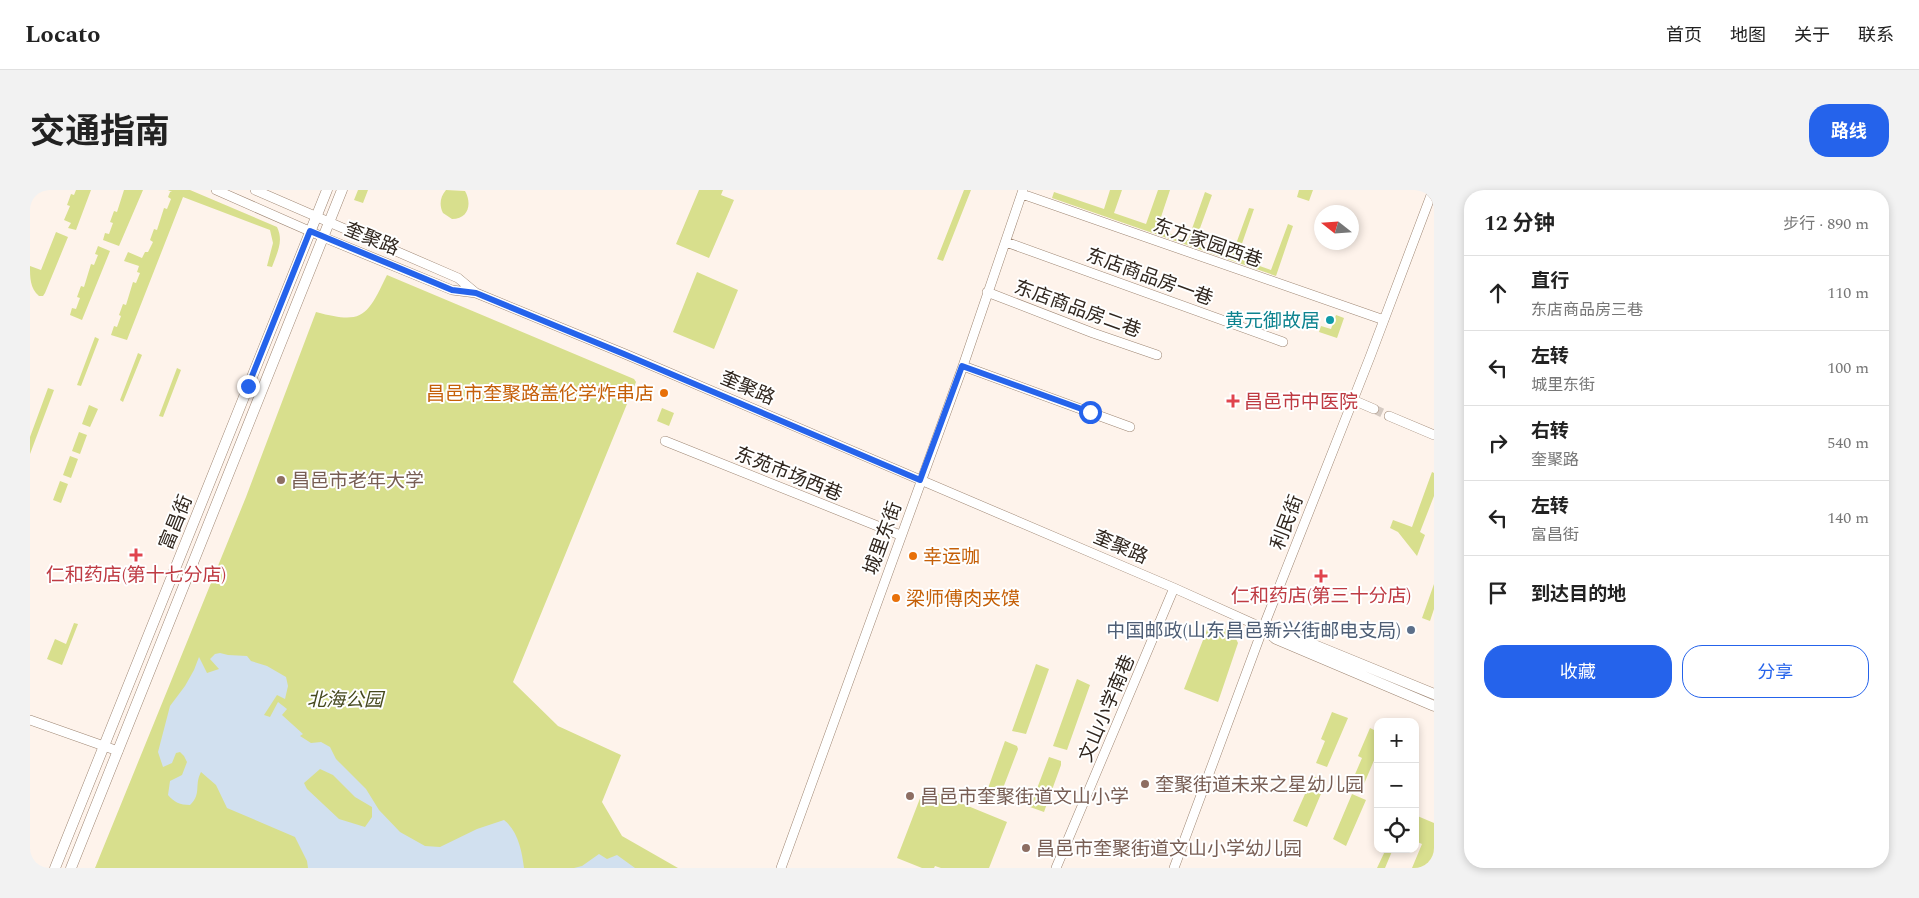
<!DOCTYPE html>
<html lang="zh">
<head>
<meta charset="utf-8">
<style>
  :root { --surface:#fff; --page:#f2f2f2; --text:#222; --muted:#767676; --line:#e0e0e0; --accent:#2563eb }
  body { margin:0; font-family:Spectral,"Noto Sans SC",serif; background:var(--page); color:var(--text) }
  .controls { position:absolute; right:15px; bottom:15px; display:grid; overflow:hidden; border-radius:10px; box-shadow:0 2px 8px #0003 }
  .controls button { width:45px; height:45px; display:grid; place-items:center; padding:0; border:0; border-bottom:1px solid var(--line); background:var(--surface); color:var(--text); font:25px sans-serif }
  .compass { position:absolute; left:1284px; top:15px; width:45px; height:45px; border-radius:50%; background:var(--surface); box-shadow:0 2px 8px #0003; rotate:287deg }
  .stop { position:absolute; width:15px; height:15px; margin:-11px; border:4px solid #2563eb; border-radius:50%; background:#fff }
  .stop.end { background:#2563eb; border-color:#fff; box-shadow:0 1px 5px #0008 }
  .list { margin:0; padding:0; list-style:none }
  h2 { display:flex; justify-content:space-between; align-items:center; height:65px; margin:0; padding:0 20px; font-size:21px }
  h2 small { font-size:16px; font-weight:400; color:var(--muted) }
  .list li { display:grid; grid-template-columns:32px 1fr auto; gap:15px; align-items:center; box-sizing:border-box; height:75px; padding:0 20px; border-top:1px solid var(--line) }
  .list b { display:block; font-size:19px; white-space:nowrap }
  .list p { margin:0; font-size:16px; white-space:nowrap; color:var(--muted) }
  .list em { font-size:16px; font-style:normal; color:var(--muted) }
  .actions { display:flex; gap:10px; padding:15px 20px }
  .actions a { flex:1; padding:11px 0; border:1px solid var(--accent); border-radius:20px; text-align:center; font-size:18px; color:var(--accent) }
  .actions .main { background:var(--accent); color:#fff }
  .icon { flex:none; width:28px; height:28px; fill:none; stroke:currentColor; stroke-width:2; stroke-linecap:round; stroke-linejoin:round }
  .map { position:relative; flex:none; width:1404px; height:678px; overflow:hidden; border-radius:20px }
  header { display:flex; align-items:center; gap:30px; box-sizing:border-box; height:70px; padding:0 25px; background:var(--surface); border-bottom:1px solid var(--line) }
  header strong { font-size:24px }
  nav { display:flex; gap:28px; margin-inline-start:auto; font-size:18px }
  .intro { display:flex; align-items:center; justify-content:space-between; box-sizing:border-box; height:120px; padding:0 30px }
  h1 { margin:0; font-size:35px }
  .button { padding:12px 22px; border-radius:20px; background:var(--accent); color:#fff; font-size:18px; font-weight:700 }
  main { display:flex; gap:30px; padding:0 30px }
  aside { flex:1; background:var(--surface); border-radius:20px; box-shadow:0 2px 8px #0003 }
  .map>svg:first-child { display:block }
  .green { fill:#d8df8d }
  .water { fill:#d1e0ef; fill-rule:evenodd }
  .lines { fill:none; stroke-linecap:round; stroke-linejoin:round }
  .minor-tunnel { stroke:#d5cac2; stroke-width:9; stroke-dasharray:9 4.5; stroke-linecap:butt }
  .minor-casing { stroke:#9e8673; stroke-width:10 }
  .major-casing { stroke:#9e8673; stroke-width:11 }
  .minor { stroke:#fff; stroke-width:9 }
  .major { stroke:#fff; stroke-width:10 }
  .route { stroke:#2563eb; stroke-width:6 }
  .culture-dot { fill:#0f9aa8; stroke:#fff; stroke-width:2 }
  .food-dot { fill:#e8710a; stroke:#fff; stroke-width:2 }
  .health-dot { fill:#e0444e; stroke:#fff; stroke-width:2 }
  .education-dot { fill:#8d6e63; stroke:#fff; stroke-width:2 }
  .service-dot { fill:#5c6f8a; stroke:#fff; stroke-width:2 }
  .labels { text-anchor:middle; stroke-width:4; stroke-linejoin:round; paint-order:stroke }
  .street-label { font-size:19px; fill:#30261e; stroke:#fff }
  .culture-label { font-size:19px; fill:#0d838f; stroke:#fff; text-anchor:end }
  .food-label { font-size:19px; fill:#c56008; stroke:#fff; text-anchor:start }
  .health-label { font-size:19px; fill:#be3a42; stroke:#fff }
  .education-label { font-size:19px; fill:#785e54; stroke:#fff; text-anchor:start }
  .service-label { font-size:19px; fill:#4e5e75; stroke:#fff; text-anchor:end }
  .park-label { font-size:19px; font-style:italic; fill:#45481d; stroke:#fff }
</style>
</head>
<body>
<header>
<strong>Locato</strong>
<nav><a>首页</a><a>地图</a><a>关于</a><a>联系</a></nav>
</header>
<div class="intro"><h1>交通指南</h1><a class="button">路线</a></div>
<main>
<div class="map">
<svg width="1404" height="678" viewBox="0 0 1404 678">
  <rect width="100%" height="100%" fill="#fef3eb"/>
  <path class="green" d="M46,0H61L46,40L38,38L41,33L34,30L40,16L37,15L41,4L44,5Z
    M94,0H113L89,56L73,50L75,43L79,44L83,33L80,32L84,21L87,22Z
    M138,0H160L247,37C254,51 247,63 242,77L237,76L243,53L240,40L153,7L97,150L81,145L84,136L87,137L91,126L89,125L93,114L96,115L103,92L106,93L110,83L107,82L109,76L94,71L98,62L112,68L115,62H118L123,52L120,50L124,39L127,40L134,18L137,19L141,9L138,7L140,2H142Z
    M328,0H338L333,13L324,10Z
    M416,0L435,1C442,13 439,29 422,29L413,23C409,15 410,7 416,0Z
    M669,0H693L691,5L704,10L679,68L646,54Z
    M934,0H941L913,71L907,69Z
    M1080,0H1092L1084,23L1116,34L1128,0H1140L1127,39L1158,50L1175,2L1182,5L1165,52L1202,65L1219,18L1224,19L1207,68L1241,80L1258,34L1263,36L1246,86L1022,8L1024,2L1074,19Z
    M1269,0H1283L1279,11L1267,7Z
    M26,42L38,47L15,103L13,106H9C0,98 0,88 0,76L11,80Z
    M68,56L80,61L52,130L40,125L42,118L46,119L50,108L47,107L51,96L54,97L61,74L64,75L68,65L65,64Z
    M667,82L708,100L684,159L643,142Z
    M357,85L604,189L606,192L483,492L528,536L591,565L572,612L592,646L648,678H65L216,307L286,122C334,135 337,126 357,85Z
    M1306,125L1314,128L1307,148L1289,142L1291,136L1301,139Z
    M65,147L69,149L51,196L47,195Z
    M108,163L112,165L93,212L90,210Z
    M147,178L151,180L133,227L129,226Z
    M18,198L24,200L0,264V247Z
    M59,215L68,219L60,237L52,234Z
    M632,218L644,223L639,236L627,231Z
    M49,242L57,245L50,264L42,261Z
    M40,266L48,269L41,288L33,285Z
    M1402,282L1404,283V306L1390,342L1395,345L1387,366L1368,342L1360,338L1363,330L1382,337Z
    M30,291L38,294L31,313L23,310Z
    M1404,394V419L1400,431L1392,428Z
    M1180,432C1192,437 1203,440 1208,453L1188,512L1154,499Z
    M44,433L48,434L32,475L17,469L25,449L36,454Z
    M1006,474L1019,479L996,544L982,541Z
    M1047,489L1060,495L1037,560L1023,556Z
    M1302,522L1318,528L1297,577L1286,573L1295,551L1291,549Z
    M1340,538L1348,542V561L1334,594L1323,589L1332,568L1328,566Z
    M975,551L987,556L988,559L970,606L957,601Z
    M1019,567L1031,571V575L1014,622L1000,617Z
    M1283,586L1296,592L1277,637L1263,631Z
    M894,598L977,632L959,678H911L905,676L904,678H892L867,668Z
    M1322,604L1336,610L1316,656L1303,649Z
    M1385,625L1404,633V671L1401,678H1382L1392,654L1385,651Z
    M1356,659H1363L1355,678H1347Z"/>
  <path class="water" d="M190,463L198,465L217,466L221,471L237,476L256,487L258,496L255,509L247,505L234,525L240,527L248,512L257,519L252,525L273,544L270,546L281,553L291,552L300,557L306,569L336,599L349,620L370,642L395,656L410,657L447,639L474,630C488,641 492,661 494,678H278L277,671L265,647L197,618L186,595L171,582C164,595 172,604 160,615C150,615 144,612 138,605L140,591L152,585L157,572L154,566L150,562L146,563L142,573L133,577L128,562L140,516L155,496L164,480L169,467L177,483L189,479L180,469L185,464ZM290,579L303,585L325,607L342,617V627L335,637L309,629L277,599L274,593Z
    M569,664L577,669L587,665L605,678H544L552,676Z"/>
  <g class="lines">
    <path class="minor-tunnel" d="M1344,219L1359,226"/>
    <defs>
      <path id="minor" d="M186,0L293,47L422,100L446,103L595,164L1144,398L1233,438
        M225,0L428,88L446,103
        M992,4L1354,130
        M976,52L1253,152
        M957,102L1063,143L1127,165
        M933,176L1100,237
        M1323,210L1344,219
        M1359,226L1404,245
        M635,251L870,345
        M0,530L88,561
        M751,678L933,176L993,0
        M1026,678L1144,398
        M1144,678L1233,438L1340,167L1403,0"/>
      <path id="major" d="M1233,438L1246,449L1404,516
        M1234,438L1250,441L1404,504
        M25,678L297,0
        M41,678L312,0"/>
    </defs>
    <use href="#minor" class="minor-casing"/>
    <use href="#major" class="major-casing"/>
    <use href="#minor" class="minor"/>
    <use href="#major" class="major"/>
  </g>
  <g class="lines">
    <path class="route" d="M218,196L280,41L422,100L446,103L594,164L890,290L932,176L1060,222"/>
  </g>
  <circle class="culture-dot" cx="1300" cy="130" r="5"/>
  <g class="food-dot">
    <circle cx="634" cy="203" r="5"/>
    <circle cx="883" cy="366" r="5"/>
    <circle cx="866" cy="408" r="5"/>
  </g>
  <g class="health-dot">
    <path d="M1200.5 203.5h5v5h5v5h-5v5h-5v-5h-5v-5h5z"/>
    <path d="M103.5 357.5h5v5h5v5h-5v5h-5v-5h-5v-5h5z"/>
    <path d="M1288.5 378.5h5v5h5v5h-5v5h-5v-5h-5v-5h5z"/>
  </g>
  <g class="education-dot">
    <circle cx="251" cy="290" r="5"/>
    <circle cx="1115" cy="594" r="5"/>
    <circle cx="880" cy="606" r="5"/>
    <circle cx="996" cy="658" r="5"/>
  </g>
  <circle class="service-dot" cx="1381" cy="440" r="5"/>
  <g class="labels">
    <g class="street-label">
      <text transform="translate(342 48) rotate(22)" y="7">奎聚路</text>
      <text transform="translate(1178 52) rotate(19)" y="7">东方家园西巷</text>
      <text transform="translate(1120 86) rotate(20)" y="7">东店商品房一巷</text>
      <text transform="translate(1048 118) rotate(20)" y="7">东店商品房二巷</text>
      <text transform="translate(718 197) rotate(23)" y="7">奎聚路</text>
      <text transform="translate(759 283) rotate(22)" y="7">东苑市场西巷</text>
      <text transform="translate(145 332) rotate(-68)" y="7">富昌街</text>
      <text transform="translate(1256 332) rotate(-69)" y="7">利民街</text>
      <text transform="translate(852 348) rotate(-70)" y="7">城里东街</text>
      <text transform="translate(1091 356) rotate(23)" y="7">奎聚路</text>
      <text transform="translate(1076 518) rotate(-67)" y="7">文山小学南巷</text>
    </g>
    <g class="culture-label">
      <text x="1290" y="137">黄元御故居</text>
    </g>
    <g class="food-label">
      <text x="624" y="210" text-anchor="end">昌邑市奎聚路盖伦学炸串店</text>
      <text x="893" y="373">幸运咖</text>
      <text x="876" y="415">梁师傅肉夹馍</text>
    </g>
    <g class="health-label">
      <text x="1214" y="218" text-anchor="start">昌邑市中医院</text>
      <text x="106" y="391">仁和药店(第十七分店)</text>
      <text x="1291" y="412">仁和药店(第三十分店)</text>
    </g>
    <g class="education-label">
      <text x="261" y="297">昌邑市老年大学</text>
      <text x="1125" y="601">奎聚街道未来之星幼儿园</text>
      <text x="890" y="613">昌邑市奎聚街道文山小学</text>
      <text x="1006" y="665">昌邑市奎聚街道文山小学幼儿园</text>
    </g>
    <g class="service-label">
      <text x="1371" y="447">中国邮政(山东昌邑新兴街邮电支局)</text>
    </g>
    <g class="park-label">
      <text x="315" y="516">北海公园</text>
    </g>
  </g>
</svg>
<div class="controls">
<button>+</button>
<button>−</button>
<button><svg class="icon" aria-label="locate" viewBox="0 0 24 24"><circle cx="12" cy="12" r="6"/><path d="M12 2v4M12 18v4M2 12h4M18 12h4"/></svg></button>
</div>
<svg class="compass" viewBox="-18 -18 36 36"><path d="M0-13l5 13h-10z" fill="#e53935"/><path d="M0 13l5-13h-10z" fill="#767676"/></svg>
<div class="stop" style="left:1060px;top:222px"></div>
<div class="stop end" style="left:218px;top:196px"></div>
</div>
<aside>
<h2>12 分钟<small>步行 · 890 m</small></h2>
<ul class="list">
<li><svg class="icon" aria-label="ahead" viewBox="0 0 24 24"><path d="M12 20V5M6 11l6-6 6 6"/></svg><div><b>直行</b><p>东店商品房三巷</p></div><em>110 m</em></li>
<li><svg class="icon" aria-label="left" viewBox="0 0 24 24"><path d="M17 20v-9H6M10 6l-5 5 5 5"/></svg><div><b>左转</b><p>城里东街</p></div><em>100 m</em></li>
<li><svg class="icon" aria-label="right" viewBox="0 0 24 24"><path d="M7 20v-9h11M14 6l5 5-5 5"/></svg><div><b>右转</b><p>奎聚路</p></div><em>540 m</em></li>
<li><svg class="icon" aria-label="left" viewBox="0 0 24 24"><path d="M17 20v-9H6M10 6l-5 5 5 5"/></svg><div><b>左转</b><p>富昌街</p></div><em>140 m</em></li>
<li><svg class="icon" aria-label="arrive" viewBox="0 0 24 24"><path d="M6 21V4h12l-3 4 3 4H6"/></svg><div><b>到达目的地</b></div></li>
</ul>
<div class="actions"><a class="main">收藏</a><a>分享</a></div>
</aside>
</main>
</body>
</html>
